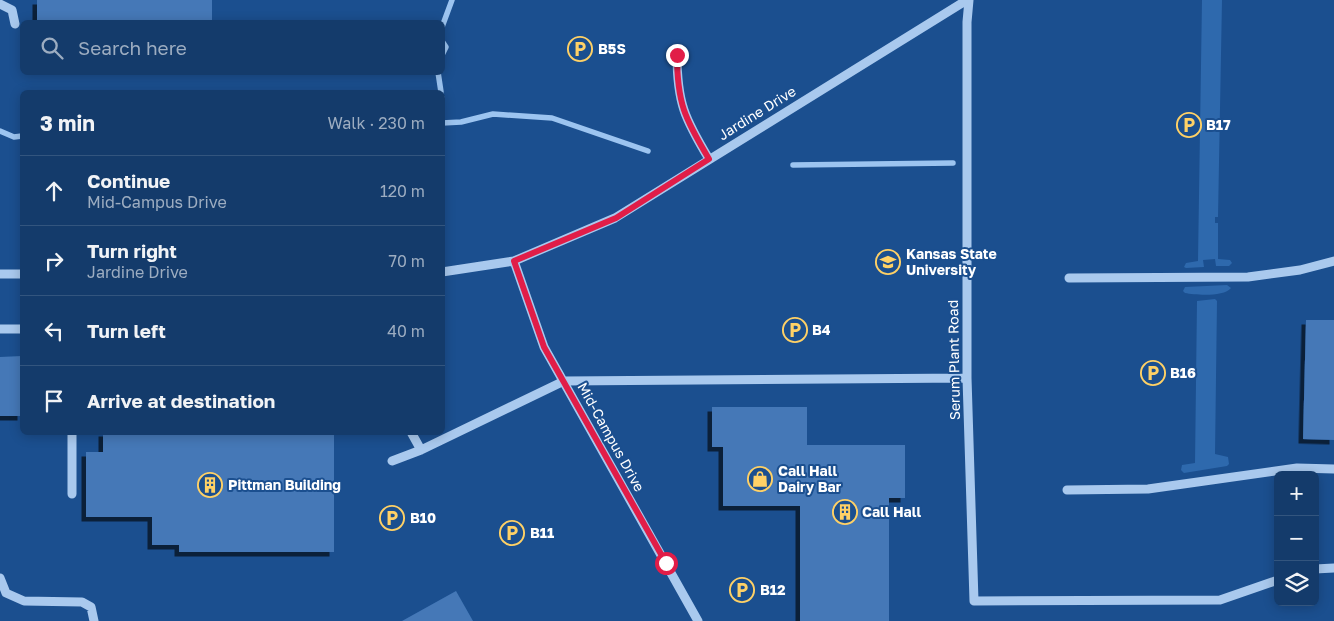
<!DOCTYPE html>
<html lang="en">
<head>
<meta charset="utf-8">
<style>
  :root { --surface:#143b6b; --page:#1d4271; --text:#f1f3f6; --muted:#9dadc1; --line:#33557e }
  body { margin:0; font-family:"Golos Text",sans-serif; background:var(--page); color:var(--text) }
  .controls { position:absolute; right:15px; bottom:15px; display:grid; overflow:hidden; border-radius:8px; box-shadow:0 2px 12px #0003 }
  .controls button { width:45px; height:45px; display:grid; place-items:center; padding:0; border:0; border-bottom:1px solid var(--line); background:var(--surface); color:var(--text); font:25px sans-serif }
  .stop { position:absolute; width:15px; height:15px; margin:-11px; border:4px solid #e11d48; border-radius:50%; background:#fff }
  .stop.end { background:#e11d48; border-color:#fff; box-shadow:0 1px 5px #0008 }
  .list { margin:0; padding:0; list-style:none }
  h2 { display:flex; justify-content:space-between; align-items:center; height:65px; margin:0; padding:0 20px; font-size:21px }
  h2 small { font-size:16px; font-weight:400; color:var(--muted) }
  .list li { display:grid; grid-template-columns:32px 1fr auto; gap:15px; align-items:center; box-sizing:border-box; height:70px; padding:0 20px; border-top:1px solid var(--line) }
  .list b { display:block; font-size:19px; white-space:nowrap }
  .list p { margin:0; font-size:16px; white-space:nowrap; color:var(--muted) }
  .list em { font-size:16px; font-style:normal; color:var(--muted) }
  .icon { flex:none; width:28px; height:28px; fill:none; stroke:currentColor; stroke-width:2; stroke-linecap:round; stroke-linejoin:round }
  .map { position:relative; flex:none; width:1334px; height:621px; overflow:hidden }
  .search { position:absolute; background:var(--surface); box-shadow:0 2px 12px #0003; left:20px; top:20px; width:425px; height:55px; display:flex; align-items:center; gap:12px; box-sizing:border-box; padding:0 18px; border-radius:8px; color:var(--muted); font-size:19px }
  .panel { position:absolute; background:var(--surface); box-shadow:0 2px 12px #0003; left:20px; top:90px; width:425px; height:345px; border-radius:8px }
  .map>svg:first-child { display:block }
  .green { fill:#2e69ad }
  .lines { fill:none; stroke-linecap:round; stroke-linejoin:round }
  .stream { stroke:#9cc4f0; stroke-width:5.5 }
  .building { fill:#4478b7; filter:url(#shadow) }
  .minor { stroke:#a9c9ee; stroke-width:9 }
  .route { stroke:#e11d48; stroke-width:6 }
  .labels { text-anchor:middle; stroke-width:4; stroke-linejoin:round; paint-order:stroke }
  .poi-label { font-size:14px; font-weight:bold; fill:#fff; stroke:#1b4f8f; text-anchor:start }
  .street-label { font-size:14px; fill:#fff; stroke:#1b4f8f }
</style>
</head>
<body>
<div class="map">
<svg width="1334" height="621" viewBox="0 0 1334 621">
  <defs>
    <filter id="shadow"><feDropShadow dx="-4.5" dy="4.5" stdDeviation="0" flood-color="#0009"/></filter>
  </defs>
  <rect width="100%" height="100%" fill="#1b4f8f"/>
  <path class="green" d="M1202,0H1222L1218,217H1215V223H1218V259L1230,260L1232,263L1229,266H1216L1215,259L1203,260L1204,267L1186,268L1184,267L1186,263L1198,261Z
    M1227,285L1231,288C1224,297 1196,295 1185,293L1183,291L1185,287Z
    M1215,299L1217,301L1215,454L1228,457L1229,464L1227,466L1184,473L1181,470L1182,465L1195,463L1197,301Z"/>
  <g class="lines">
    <path class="stream" d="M442,27L452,0
      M442,41L446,47L442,55
      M438,72L441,92
      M442,98V102
      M442,123L461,122L493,114L552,118L648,151
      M0,131L14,137L22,136
      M793,165L953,163"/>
  </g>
  <path class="building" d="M37,0H212V22H37Z
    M1306,320H1334V440L1303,439Z
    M22,356V416H0V357Z
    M712,407H807V445H905V498H889V621H800V506H723V447H712Z
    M103,432H334V552H179V545H152V517H86V452H103Z
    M456,591L473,621H402Z"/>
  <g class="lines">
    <path class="minor" d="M969,0L967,22V378L974,601L1220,600L1278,580
      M0,4L12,10L15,24
      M677,55C677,103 685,119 709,159
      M514,261L544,347L698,621
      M442,272L514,261L615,218L967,0
      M0,274H22
      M1069,278L1248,277L1300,270L1334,261
      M0,329H22
      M411,432L421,450
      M392,461L421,450L564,381L967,378
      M1067,490L1148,489L1297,468L1334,469
      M72,494V432
      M1315,569L1334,568
      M0,578L6,593L24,601L82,602L91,607L94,621"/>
  </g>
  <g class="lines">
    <path class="route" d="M666,563L544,347L514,261L616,218L709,159C685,119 677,103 677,55"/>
  </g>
  <defs>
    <symbol id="parking-ring" viewBox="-11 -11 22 22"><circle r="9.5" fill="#1b4f8f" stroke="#ffd166" stroke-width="1.5"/><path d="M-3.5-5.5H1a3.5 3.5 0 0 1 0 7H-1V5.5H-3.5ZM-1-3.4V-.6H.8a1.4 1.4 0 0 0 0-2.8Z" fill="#ffd166"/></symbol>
    <symbol id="university-ring" viewBox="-11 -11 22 22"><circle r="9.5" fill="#1b4f8f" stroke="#ffd166" stroke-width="1.5"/><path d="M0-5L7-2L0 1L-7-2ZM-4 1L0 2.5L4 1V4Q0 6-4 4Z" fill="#ffd166"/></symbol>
    <symbol id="shop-ring" viewBox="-11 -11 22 22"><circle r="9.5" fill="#1b4f8f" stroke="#ffd166" stroke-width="1.5"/><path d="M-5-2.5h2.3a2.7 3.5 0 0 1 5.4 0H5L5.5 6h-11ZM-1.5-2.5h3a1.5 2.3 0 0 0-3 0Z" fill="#ffd166"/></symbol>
    <symbol id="building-ring" viewBox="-11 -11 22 22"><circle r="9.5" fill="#1b4f8f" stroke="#ffd166" stroke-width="1.5"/><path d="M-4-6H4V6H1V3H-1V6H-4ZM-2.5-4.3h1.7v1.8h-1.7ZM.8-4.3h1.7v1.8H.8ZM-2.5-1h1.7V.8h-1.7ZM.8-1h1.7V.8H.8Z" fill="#ffd166"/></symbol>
  </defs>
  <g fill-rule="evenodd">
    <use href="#parking-ring" x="566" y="35" width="28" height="28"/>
    <use href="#parking-ring" x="1175" y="111" width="28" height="28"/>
    <use href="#university-ring" x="874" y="248" width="28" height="28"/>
    <use href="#parking-ring" x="781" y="316" width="28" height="28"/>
    <use href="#parking-ring" x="1139" y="359" width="28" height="28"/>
    <use href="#shop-ring" x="746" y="465" width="28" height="28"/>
    <use href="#building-ring" x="196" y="471" width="28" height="28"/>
    <use href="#building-ring" x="831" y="498" width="28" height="28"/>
    <use href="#parking-ring" x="378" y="504" width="28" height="28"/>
    <use href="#parking-ring" x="498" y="519" width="28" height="28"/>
    <use href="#parking-ring" x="728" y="576" width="28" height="28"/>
  </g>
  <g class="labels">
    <g class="poi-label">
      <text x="598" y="54">B5S</text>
      <text x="1206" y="130">B17</text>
      <text x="906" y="259">Kansas State<tspan x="906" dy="16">University</tspan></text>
      <text x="812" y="335">B4</text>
      <text x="1170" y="378">B16</text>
      <text x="778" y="476">Call Hall<tspan x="778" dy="16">Dairy Bar</tspan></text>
      <text x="228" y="490">Pittman Building</text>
      <text x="862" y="517">Call Hall</text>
      <text x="410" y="523">B10</text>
      <text x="530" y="538">B11</text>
      <text x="760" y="595">B12</text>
    </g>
    <g class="street-label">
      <text transform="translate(757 113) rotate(-32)" y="5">Jardine Drive</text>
      <text transform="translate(954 360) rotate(-91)" y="5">Serum Plant Road</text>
      <text transform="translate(611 437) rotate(61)" y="5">Mid-Campus Drive</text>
    </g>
  </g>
</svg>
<div class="controls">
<button>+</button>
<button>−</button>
<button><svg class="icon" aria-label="layers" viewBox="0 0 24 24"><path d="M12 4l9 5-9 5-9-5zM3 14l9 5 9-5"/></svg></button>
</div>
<div class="stop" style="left:666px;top:563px"></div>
<div class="stop end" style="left:677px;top:55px"></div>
<div class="search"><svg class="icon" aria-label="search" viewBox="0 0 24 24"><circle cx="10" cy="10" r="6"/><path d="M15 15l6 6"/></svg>Search here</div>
<section class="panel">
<h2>3 min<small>Walk · 230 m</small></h2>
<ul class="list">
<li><svg class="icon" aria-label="ahead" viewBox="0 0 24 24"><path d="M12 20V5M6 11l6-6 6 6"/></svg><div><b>Continue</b><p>Mid-Campus Drive</p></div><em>120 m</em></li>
<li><svg class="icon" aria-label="right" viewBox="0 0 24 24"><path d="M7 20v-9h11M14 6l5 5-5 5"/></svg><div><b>Turn right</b><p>Jardine Drive</p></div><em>70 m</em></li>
<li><svg class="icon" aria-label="left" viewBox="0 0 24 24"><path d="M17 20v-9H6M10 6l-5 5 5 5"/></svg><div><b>Turn left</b></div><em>40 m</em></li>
<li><svg class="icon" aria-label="arrive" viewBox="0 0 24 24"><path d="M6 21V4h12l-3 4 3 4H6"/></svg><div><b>Arrive at destination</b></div></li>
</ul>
</section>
</div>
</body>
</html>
